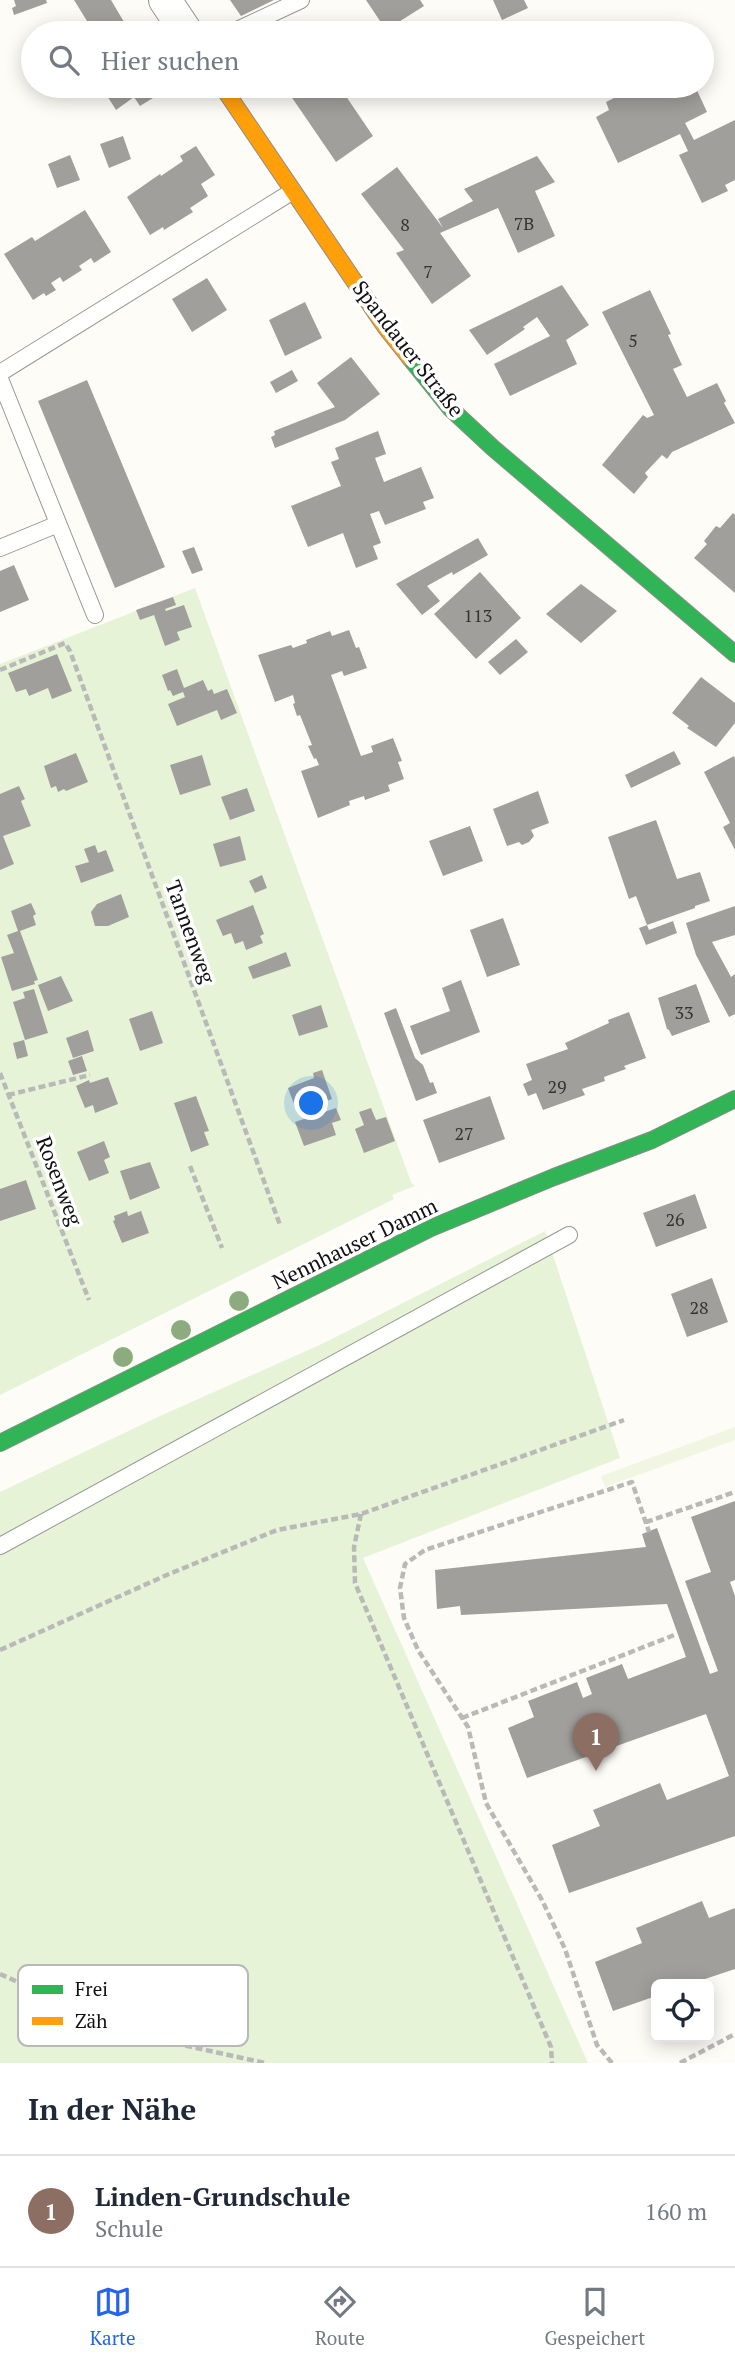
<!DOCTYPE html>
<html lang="de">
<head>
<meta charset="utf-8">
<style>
  :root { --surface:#fff; --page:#f2f2f3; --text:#1f2937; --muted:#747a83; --line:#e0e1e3; --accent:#2563eb }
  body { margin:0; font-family:"PT Serif",serif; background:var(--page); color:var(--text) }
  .controls { position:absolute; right:21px; bottom:21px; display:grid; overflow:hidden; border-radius:10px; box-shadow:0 4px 18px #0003 }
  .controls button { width:63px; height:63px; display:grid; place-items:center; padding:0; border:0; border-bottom:2px solid var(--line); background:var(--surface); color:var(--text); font:35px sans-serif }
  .you { position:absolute; left:312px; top:1104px; width:24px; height:24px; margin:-18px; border:5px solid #fff; border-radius:50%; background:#1a73e8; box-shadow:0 0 0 10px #1a73e833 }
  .badge { display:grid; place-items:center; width:46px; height:46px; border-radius:50%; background:var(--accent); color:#fff; font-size:23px; font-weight:700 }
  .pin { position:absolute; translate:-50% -58px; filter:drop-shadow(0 2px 4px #0008) }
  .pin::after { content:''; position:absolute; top:37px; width:24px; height:21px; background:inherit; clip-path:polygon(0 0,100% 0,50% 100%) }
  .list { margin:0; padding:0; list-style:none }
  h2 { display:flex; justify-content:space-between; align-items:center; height:91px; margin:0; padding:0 28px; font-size:30px }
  h2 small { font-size:23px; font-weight:400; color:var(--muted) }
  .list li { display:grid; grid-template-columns:46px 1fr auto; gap:21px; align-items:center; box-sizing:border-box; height:112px; padding:0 28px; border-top:2px solid var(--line) }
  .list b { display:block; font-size:26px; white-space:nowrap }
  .list p { margin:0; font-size:23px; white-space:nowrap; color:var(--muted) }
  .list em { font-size:23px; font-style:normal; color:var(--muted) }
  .icon { flex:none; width:38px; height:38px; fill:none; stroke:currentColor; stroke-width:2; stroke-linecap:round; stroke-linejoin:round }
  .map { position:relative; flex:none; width:735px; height:2063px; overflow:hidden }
  .search { position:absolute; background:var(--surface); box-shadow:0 4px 18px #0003; left:21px; right:21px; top:21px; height:77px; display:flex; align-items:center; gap:18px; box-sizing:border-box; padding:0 24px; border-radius:38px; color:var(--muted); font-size:26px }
  .sheet { height:203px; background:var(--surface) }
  nav { display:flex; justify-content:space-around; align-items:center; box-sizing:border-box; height:98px; border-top:2px solid var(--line); background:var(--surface); font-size:19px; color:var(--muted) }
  nav a { display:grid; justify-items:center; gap:4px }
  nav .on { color:var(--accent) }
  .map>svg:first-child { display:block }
  .green { fill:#e7f3d7 }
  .pitch { fill:#f0f6e1 }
  .building { fill:#a19f9c }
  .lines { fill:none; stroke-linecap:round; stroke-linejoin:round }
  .lane-casing { stroke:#979795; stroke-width:18 }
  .street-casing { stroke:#979795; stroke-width:34 }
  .fast-casing { stroke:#8e8d8b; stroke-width:18 }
  .slow-casing { stroke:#8e8d8b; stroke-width:18 }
  .path { stroke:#b9b9b8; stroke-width:4.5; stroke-dasharray:7 3.5; stroke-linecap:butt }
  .lane { stroke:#fffffe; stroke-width:16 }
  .street { stroke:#fffffe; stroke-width:32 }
  .fast { stroke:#30b455; stroke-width:16 }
  .slow { stroke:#ff9f0a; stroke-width:16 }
  .tree { fill:#8cac80 }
  .labels { text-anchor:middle; stroke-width:7; stroke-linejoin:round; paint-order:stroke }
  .number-label { font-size:18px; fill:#353434 }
  .street-label { font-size:21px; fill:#111; stroke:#fff }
  .key { fill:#fff; stroke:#b8b8b8; stroke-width:2 }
  .key-label { font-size:19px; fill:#111 }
</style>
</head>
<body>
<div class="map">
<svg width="735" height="2063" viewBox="0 0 735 2063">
  <rect width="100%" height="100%" fill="#fdfcf7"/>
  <path class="green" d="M195,588L411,1182L415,1186L392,1195L394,1199L0,1395V664Z
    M545,1231L620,1458L363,1558L588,2063H0V1492L160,1416L324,1343Z"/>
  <path class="pitch" d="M735,1427V1440L605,1487L601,1476Z"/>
  <path class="building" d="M14,0H46L47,3L14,15L12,8L16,6Z
    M74,0H111L127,27L118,33H94L92,30L83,33L77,27L87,21Z
    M230,0H274L241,16Z
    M366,0H420L424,6L386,30Z
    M493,0H524L528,8L502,20Z
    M101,86H156L161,93L140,106L134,97L116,110Z
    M284,86H339L373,136L336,162Z
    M654,86H695L707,112L685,123L694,140L735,120V180L725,185L728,191L702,203L679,155L688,151L680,134L618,163L596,117L609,110L606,102L624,93L628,98Z
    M123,136L131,159L109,168L100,144Z
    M196,146L215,175L201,184L208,196L190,208L193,212L164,230L163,227L150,235L127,197L160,174L161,176L183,161L180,156Z
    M70,155L80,180L57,188L48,164Z
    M537,156L555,182L535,191L555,236L518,253L498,208L440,233L471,276L432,304L396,253L404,250L361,194L397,167L443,228L438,219L473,201L464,189Z
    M85,210L111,252L94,263L91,258L79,266L82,270L63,282L60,277L51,283L56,290L46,296L44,293L33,300L4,254L32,237L35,241Z
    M207,278L227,310L192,332L172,299Z
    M562,285L589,325L566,340L577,364L510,396L494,364L550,336L537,317L523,327L525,329L487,355L469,330Z
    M650,290L671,334L668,335L682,365L673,369L687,397L717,383L726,401L724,403L735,423L672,452L667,459L662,455L645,473L648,477L634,494L602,465L643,415L647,418L654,415L602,312Z
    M305,302L322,338L285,356L269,320Z
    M351,357L380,394L345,420L275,448L271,437L275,435L274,431L335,407L317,383Z
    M292,370L298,381L276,393L270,382Z
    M87,380L165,567L115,588L38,401Z
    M378,431L386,454L375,458L384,482L421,467L434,498L423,502L426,509L385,525L379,511L370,514L381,543L373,546L378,559L356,568L343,533L308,547L291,506L341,486L331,462L339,459L335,448Z
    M733,513L735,515V593L694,558L707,544L704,541L716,526L720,528Z
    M478,538L488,555L453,575L452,572L427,586L440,601L422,615L396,584Z
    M194,547L203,570L192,574L182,551Z
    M14,565L29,600L0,612V571Z
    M480,572L521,618L476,659L434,614Z
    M581,584L617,611L581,643L546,614Z
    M173,597L176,605L165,609L166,611L184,605L192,627L177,632L180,640L165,646L154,615L140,620L136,610Z
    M349,630L356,648L359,647L367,668L344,676L342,671L331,675L361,756L373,752L371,746L393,738L402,761L398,762L404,779L388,785L390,791L365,800L364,796L349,801L350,805L318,818L301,771L319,765L316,758L314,759L308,746L312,745L300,715L297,716L293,704L295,703L293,695L275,702L258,655L291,645L293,648L307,643L306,640L330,631L332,636Z
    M516,639L528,652L500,675L488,662Z
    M57,654L72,691L52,699L48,688L29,696L26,689L16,692L8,673Z
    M177,669L184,688L203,680L208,691L212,689L214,694L227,689L237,713L221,720L217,710L177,726L168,704L185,697L183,692L173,696L170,690L168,691L162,675Z
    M701,677L735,703V723L716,747L687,728L689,726L672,713Z
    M674,751L681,764L631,788L625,775Z
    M76,753L88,782L66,791L64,789L58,792L56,786L51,788L44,766Z
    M202,755L211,785L180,795L170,765Z
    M734,756L735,759V850L723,827L730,823L704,772Z
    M19,786L25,799L21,801L31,826L3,836L14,864L0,870V794Z
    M247,788L255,811L230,820L221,797Z
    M538,791L549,823L531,830L534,836L529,842L522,845L519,842L507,846L493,809Z
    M656,820L677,879L700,872L710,901L695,906V908L647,925L636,896L629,899L608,837Z
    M470,826L483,861L443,876L429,841Z
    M240,836L246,860L220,867L213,844Z
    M95,845L98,853L106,850L114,871L81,883L75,866L89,862L84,849Z
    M262,875L267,888L255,893L249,881Z
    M121,894L129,917L108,926H95L91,912L97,904Z
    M31,903L36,914L33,916L36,925L20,931L38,980L34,981L35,984L12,991L1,957L14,953L7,935L18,931L11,911Z
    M253,905L264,934L260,936L263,943L246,950L243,941L235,944L231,933L223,936L216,920Z
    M735,906V935L712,942L731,977L735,974V1014L729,1017L696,955L686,923Z
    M503,918L520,965L487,977L470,930Z
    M673,921L677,933L646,945L639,928L647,925L649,930Z
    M286,952L291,966L253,979L248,967Z
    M61,976L73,1001L48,1011L38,985Z
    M461,980L480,1032L421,1055L410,1026L450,1011L442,988Z
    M696,984L710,1022L672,1036L669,1030L667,1029L658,998Z
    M34,989L48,1033L25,1040L13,1002L25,998L23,992Z
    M321,1005L328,1027L299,1036L292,1015Z
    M396,1008L415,1058L423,1065L430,1083L433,1082L437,1093L416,1101L384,1013Z
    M152,1011L163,1043L140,1051L129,1019Z
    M629,1012L646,1058L624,1066L626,1069L604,1077L605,1081L582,1089L585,1095L543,1110L536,1093L528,1096L523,1084L532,1080L526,1064L568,1049L565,1043L609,1023L608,1020Z
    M88,1030L94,1051L73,1058L66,1038Z
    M24,1040L28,1056L17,1059L13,1043Z
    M82,1056L87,1071L73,1075L68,1061Z
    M322,1070L332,1099L297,1112L288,1088L314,1078L313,1073Z
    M108,1077L118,1104L95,1113L93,1105L85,1108L76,1086L89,1080L90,1083Z
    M196,1096L209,1131L204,1132L209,1145L191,1152L174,1103Z
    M490,1096L505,1139L439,1163L423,1120Z
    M336,1108L341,1120L332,1123L336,1135L304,1146L295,1122Z
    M371,1108L376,1120L386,1117L395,1141L364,1153L355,1129L364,1125L359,1112Z
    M104,1141L110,1157L104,1160L109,1173L89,1181L77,1152Z
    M150,1162L160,1188L130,1200L120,1171Z
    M26,1180L36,1209L0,1221V1189Z
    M695,1194L707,1228L656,1247L643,1213Z
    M127,1211L128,1216L141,1211L149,1233L122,1243L113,1221L115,1220L114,1216Z
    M712,1278L728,1322L687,1337L671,1294Z
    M735,1501V1580L730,1582L735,1596V1836L569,1893L552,1845L600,1826L593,1810L660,1783L667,1800L729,1776L706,1714L527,1778L508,1728L534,1717L528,1701L577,1682L583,1698L592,1694L586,1678L622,1664L628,1679L686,1657L667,1604L461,1615L460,1606L437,1609L435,1570L646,1547L642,1534L657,1528L710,1674L718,1671L685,1581L711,1572L691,1517Z
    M702,1901L709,1918L735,1908V1969L690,1984H656V1996L613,2011L595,1962L642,1943L636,1928Z"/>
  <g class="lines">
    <defs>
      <path id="lane" d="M231,33L301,0
        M0,373L293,191
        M0,379L95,615
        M0,548L58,524
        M0,1546L569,1235"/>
      <path id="street" d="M165,0L187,33"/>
      <path id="fast" d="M410,358L451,409L493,448L735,654
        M0,1443L431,1228L554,1177L652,1140L735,1099"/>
      <path id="slow" d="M222,86L386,328L410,358"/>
    </defs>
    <use href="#lane" class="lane-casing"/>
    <use href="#street" class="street-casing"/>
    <use href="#fast" class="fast-casing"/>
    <use href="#slow" class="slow-casing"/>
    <path class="path" d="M0,670L65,643L70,651L280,1225
      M0,1073L89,1300
      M8,1095L90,1075
      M190,1166L222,1248
      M361,1514L354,1547L355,1583L551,2047L552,2063
      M646,1522L735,1492
      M0,1650L169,1574L277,1530L361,1514L624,1420
      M462,1718L677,1634
      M0,1974L133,2034L265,2063
      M612,2063L597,2045L565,1949L542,1900L486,1803L468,1727L418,1650L404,1618L400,1588L405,1564L425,1550L632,1482L649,1532
      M680,2063L735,2034"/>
    <use href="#lane" class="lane"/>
    <use href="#street" class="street"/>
    <use href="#fast" class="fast"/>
    <use href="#slow" class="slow"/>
  </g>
  <g class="tree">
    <circle cx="239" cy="1301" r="10"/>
    <circle cx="181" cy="1330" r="10"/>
    <circle cx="123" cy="1357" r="10"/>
  </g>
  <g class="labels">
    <g class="number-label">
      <text x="524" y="230">7B</text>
      <text x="405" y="231">8</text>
      <text x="428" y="278">7</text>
      <text x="633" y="347">5</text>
      <text x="478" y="622">113</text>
      <text x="684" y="1019">33</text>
      <text x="557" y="1093">29</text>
      <text x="464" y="1140">27</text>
      <text x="675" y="1226">26</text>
      <text x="699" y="1314">28</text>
    </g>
    <g class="street-label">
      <text transform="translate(408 349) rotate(52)" y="7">Spandauer Straße</text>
      <text transform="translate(190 932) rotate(70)" y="7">Tannenweg</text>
      <text transform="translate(59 1181) rotate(69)" y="7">Rosenweg</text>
      <text transform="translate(355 1244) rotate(-26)" y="7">Nennhauser Damm</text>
    </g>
  </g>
  <rect x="18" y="1965" width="230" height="81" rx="10" class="key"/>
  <rect x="32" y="1985" width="31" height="9" fill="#30b455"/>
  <rect x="32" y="2017" width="31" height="8" fill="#ff9f0a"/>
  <g class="key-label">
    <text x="75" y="1996">Frei</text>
    <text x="75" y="2028">Zäh</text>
  </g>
</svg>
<div class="controls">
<button><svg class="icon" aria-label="locate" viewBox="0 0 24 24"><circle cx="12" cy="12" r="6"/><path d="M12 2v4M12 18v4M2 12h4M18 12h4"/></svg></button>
</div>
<div class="you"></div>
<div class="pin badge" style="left:596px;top:1771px;background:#8d6e63">1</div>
<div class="search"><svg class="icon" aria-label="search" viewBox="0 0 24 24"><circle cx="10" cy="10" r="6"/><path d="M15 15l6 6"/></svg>Hier suchen</div>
</div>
<section class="sheet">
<h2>In der Nähe<small></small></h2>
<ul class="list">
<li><span class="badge" style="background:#8d6e63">1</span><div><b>Linden-Grundschule</b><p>Schule</p></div><em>160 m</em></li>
</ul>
</section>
<nav>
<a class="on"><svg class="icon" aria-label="map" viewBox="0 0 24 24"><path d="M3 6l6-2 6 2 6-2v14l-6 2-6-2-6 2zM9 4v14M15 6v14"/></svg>Karte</a>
<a><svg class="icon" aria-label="directions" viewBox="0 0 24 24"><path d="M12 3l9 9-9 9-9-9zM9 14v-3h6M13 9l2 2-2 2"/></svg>Route</a>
<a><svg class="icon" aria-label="saved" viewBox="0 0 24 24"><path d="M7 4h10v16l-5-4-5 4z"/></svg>Gespeichert</a>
</nav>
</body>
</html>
